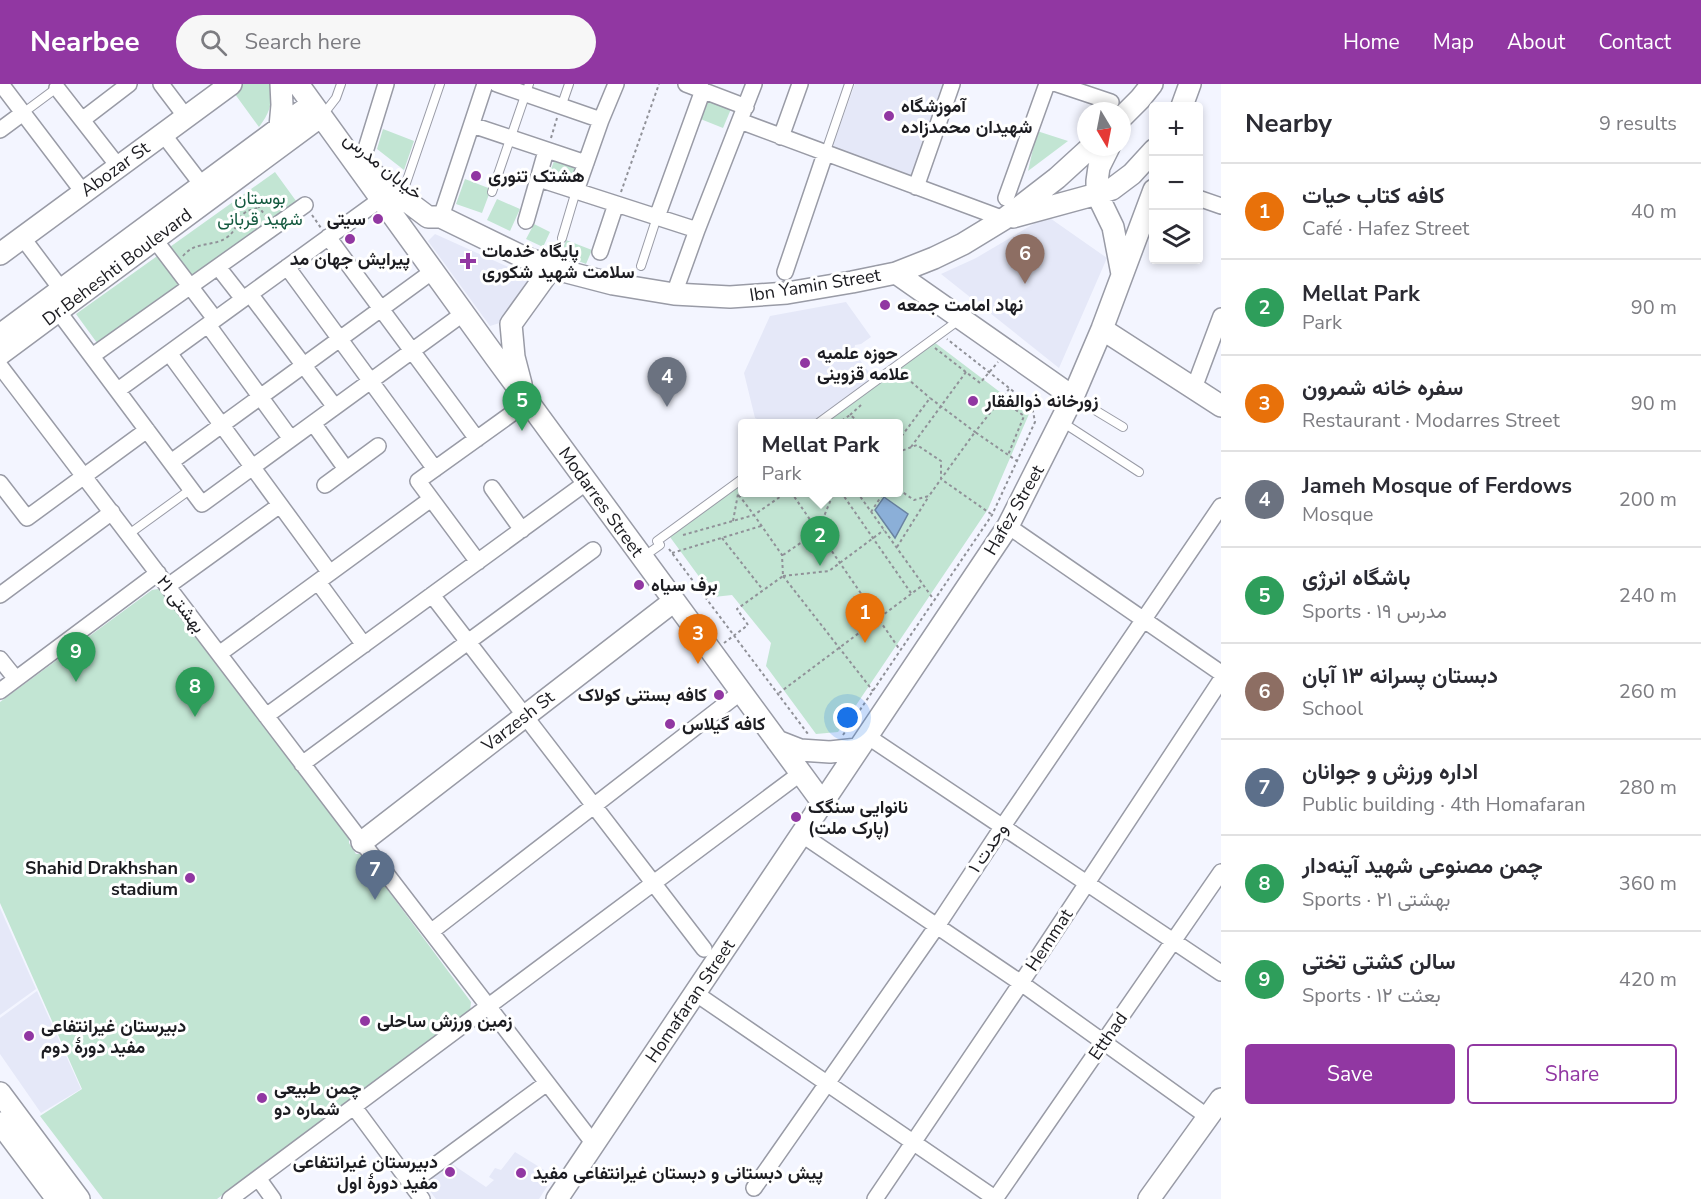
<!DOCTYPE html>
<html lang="en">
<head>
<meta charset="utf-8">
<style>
  :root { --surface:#fff; --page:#f7f7f7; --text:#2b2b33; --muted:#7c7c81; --line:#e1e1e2; --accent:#9137a2 }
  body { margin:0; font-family:"Nunito Sans",Vazirmatn,sans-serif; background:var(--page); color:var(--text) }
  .controls { position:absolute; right:18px; top:18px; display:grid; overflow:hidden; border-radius:6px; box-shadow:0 3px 9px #0003 }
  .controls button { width:54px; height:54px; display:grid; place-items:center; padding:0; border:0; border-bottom:2px solid var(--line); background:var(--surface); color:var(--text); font:30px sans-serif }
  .compass { position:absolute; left:1077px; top:18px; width:54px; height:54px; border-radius:50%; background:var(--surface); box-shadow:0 3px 9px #0003; rotate:170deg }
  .you { position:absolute; left:848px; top:634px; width:21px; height:21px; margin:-15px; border:4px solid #fff; border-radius:50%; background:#1a73e8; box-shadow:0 0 0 9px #1a73e833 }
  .badge { display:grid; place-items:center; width:39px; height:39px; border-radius:50%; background:var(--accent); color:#fff; font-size:20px; font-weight:700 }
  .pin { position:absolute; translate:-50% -50px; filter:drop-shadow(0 2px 3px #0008) }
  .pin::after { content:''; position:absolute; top:32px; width:21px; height:18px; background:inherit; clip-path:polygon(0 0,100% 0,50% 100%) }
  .popup { position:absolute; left:738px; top:335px; width:165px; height:78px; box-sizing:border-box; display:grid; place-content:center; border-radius:6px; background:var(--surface); filter:drop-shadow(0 2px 4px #0005); font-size:20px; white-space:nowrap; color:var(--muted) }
  .popup b { font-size:22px; color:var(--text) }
  .popup::after { content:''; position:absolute; left:50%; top:100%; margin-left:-12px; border:12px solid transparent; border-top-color:var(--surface) }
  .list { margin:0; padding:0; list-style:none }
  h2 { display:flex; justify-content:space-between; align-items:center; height:78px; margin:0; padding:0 24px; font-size:26px }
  h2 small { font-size:20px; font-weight:400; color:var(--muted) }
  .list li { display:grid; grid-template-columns:39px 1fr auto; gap:18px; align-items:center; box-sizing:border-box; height:96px; padding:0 24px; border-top:2px solid var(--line) }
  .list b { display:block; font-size:22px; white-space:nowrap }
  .list p { margin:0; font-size:20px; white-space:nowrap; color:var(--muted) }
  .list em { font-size:20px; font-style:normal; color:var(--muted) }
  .actions { display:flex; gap:12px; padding:18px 24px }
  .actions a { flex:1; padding:14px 0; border:2px solid var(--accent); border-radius:6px; text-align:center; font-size:21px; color:var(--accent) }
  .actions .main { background:var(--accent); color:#fff }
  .icon { flex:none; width:33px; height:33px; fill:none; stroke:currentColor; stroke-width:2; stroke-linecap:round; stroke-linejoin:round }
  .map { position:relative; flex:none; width:1221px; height:1115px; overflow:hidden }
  header { display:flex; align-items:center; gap:36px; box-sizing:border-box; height:84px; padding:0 30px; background:var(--accent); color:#fff }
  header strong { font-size:28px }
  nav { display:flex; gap:33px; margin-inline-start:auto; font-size:21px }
  .search { width:420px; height:54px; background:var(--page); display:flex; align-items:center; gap:15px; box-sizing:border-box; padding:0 21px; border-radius:33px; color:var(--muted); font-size:22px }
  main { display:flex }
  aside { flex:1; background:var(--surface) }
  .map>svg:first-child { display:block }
  .built { fill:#e5e8f8 }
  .green { fill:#c2e5d3 }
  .water { fill:#8bafd8; stroke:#6a83a1; stroke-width:1.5 }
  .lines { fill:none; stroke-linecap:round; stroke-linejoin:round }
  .lane-casing { stroke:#999ba6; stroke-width:10 }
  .street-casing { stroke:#999ba6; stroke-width:18 }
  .secondary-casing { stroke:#999ba6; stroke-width:24 }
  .path { stroke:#909198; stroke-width:2; stroke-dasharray:3 3; stroke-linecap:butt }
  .lane { stroke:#fff; stroke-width:8 }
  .street { stroke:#fff; stroke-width:15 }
  .secondary { stroke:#fff; stroke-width:21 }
  .poi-dot { fill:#9137a2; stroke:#fff; stroke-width:2 }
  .labels { text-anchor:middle; stroke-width:6; stroke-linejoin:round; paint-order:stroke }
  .poi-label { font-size:18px; font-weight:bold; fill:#1c1c21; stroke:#fff; text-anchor:start }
  .street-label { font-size:18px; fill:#1c1c21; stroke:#fff }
  .park-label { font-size:18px; fill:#13593f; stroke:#fff }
</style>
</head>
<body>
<header>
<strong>Nearbee</strong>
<div class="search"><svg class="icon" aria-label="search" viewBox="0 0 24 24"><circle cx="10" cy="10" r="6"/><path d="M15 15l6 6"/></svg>Search here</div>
<nav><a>Home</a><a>Map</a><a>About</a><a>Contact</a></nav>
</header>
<main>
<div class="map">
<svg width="1221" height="1115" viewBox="0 0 1221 1115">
  <rect width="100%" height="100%" fill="#f3f5ff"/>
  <path class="built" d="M855,0H946L913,92L832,63Z
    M1047,132L1107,174L1059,284L941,190L976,174Z
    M435,150L537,196L509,236L490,242L428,157Z
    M846,218L871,253L861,260L855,261L854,268L873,294L811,339H766L755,334L744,289L770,232Z
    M0,824L36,905L0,931Z
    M37,907L81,1005L41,1029L0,970V934Z
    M515,1068L554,1092L539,1115H436L423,1098L449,1078L486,1103L494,1096L489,1093L495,1084L501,1086Z"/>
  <path class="green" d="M241,0H272C273,17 270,29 259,43L232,6Z
    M706,15L731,25L723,44L698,34Z
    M383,45L414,57L404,86L377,65Z
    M1037,47L1068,57L1028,87Z
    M556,72L581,82L573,102L548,93Z
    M275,88L299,121L100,263L76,230Z
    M465,95L491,105L482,129L456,120Z
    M497,115L520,125L510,147L487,136Z
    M534,140L550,148L543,163L526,155Z
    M566,156L592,166L586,180L561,170Z
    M934,258L1029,330L988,425L838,648L816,650L766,582L771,559L732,511L714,513L670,453L742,400V408H898V340L824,339Z
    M164,504L349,754V759L356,770H361L471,918L470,928L217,1115H103L40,1032L82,1005L0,819V618L152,506Z"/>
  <path class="water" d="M884,413L908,430L895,454L875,426Z"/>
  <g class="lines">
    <defs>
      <path id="lane" d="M561,23L569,0
        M23,29L58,3
        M322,32L336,14L341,0
        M825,70L849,0
        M405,102L440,0
        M492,108L529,0
        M562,154L576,107
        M641,182L657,133
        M1075,314L1123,343
        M1062,338L1139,388
        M817,340L959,236
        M129,450L191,405
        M643,473L660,461L657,457L742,395"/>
      <path id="street" d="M1,0L83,108
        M161,0L186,33
        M497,0L601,36
        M686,0L746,23
        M1057,0L1111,18
        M57,4L118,82
        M82,36L129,0
        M740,37L1004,135
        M472,41L586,79
        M0,46L23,29
        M163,50L202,101
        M781,53L800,0
        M365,68L386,0
        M539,95L697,146
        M916,103L952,0
        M576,107L601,36L616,0
        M1006,114L1047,0
        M1198,114L1221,122
        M441,133L485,0
        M657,133L703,6
        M526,137L546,67
        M22,153L61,205
        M328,153L477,355
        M155,156L215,235
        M600,168L616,120
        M218,183L243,215
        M287,183L435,385
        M785,188L825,70
        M250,210L335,323
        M674,210L697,146L754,0
        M58,227L202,420L464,229
        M208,241L291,355
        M169,269L330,489
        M92,272L305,121
        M0,282L362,758L594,1060
        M1194,304L1221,232
        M118,306L381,115
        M313,339L346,385
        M171,378L433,187
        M0,399L27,434L147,346
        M325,401L378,362
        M492,404L522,446
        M1008,442L1221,589
        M478,478L418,397L528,318
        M318,498L364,561
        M168,502L280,421
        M0,511L112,428
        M432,511L704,865
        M219,570L431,415
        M0,575L16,595
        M0,607L158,489
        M266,632L587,398
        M867,652L1221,889
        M302,680L593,466
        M801,750L1021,899L1208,1033
        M432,847L741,608
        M695,909L996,1115
        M354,1023L422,1115
        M258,1094L273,1115
        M411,1099L547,999
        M754,1104L937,842L1003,742L1221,422
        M230,1115L801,689
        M875,1115L1021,899L1221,596
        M995,1115L1221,788"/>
      <path id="secondary" d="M298,0L496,274L822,718
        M1182,22L1190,0
        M1122,33L1140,15L1152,0
        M280,43L282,21L281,0
        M1109,63L1099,83L1097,97V110L1113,143L1122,190
        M371,88L396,109L428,133H441L521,172L563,187L613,200L674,210L730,213L787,209L852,198L896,189L934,174L963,160L1004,135L1057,94L1091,63
        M1013,133L1097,110L1112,105L1132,90L1154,66
        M0,170L231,0
        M896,189L1073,313
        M511,240L514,273L521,300
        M511,240L552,183
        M1102,245L1221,322
        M0,251L312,20
        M0,270L321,32
        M777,657L800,666L830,668L858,665
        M362,758L674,517
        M0,1009L79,1115
        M0,1039L57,1115
        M557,1115L1008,442L1073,313L1102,245L1154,106
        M1149,1115L1221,1015"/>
    </defs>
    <use href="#lane" class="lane-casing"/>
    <use href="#street" class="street-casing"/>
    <use href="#secondary" class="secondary-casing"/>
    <path class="path" d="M551,54L557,34
      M247,107L267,134
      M621,108L659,0
      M312,131L321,144
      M183,172C195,157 212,163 226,154C243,143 232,127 260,124
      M935,264L980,299L998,278
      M902,290L930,314
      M1001,315L1024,332L1008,371
      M850,331L861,321
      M837,340L850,331L862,340
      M898,357L930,314L975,348L1009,305
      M911,363L966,288
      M898,370L901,367L917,361L941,377V395L929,412L914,416L898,405
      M791,408L900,566
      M841,408L911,509
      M857,408L934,516
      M871,428L884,408
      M991,430L941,395L975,348L1017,377
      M733,437L738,410
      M683,451L754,431L738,410
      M722,454L763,506
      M897,463L929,412
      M669,465L808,650
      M672,469L761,442
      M783,471L818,447L834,408
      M783,492L873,607
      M783,492L829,487L884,446
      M724,559L748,541L737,525L783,492L782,471L754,431L787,408
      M779,609L923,501
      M843,651L992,431L1035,338L1032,322L947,255"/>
    <use href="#lane" class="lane"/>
    <use href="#street" class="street"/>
    <use href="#secondary" class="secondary"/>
  </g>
  <g class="poi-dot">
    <circle cx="889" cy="32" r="6"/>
    <circle cx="476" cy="92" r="6"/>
    <circle cx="378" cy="135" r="6"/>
    <circle cx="350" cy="155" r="6"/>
    <path d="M465 168h6v6h6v6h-6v6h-6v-6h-6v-6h6z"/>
    <circle cx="885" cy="221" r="6"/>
    <circle cx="805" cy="279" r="6"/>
    <circle cx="973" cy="317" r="6"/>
    <circle cx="639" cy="501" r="6"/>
    <circle cx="719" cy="611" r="6"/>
    <circle cx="670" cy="640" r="6"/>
    <circle cx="796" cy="733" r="6"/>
    <circle cx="190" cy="794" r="6"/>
    <circle cx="365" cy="937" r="6"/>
    <circle cx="29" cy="952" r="6"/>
    <circle cx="262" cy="1014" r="6"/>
    <circle cx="450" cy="1088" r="6"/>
    <circle cx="521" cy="1089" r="6"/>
  </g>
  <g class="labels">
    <g class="poi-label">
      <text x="901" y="28">آموزشگاه<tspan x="901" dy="21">شهیدان محمدزاده</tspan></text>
      <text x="488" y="98">هشتک تنوری</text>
      <text x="366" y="141" text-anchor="end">سیتی</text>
      <text x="482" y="173">پایگاه خدمات<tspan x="482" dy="21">سلامت شهید شکوری</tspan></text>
      <text x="350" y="181" text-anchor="middle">پیرایش جهان مد</text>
      <text x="897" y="227">نهاد امامت جمعه</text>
      <text x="817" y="275">حوزه علمیه<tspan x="817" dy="21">علامه قزوینی</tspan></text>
      <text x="985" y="323">زورخانه ذوالفقار</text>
      <text x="651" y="507">برف سیاه</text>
      <text x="707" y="617" text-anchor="end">کافه بستنی کولاک</text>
      <text x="682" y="646">کافه گیلاس</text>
      <text x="808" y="729">نانوایی سنگک<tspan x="808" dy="21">(پارک ملت)</tspan></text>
      <text x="178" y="790" text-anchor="end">Shahid Drakhshan<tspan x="178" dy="21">stadium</tspan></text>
      <text x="377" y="943">زمین ورزش ساحلی</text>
      <text x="41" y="948">دبیرستان غیرانتفاعی<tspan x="41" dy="21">مفید دورهٔ دوم</tspan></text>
      <text x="274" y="1010">چمن طبیعی<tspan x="274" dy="21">شماره دو</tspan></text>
      <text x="438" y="1084" text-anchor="end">دبیرستان غیرانتفاعی<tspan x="438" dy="21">مفید دورهٔ اول</tspan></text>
      <text x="533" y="1095">پیش دبستانی و دبستان غیرانتفاعی مفید</text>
    </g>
    <g class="street-label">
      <text transform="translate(383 82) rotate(39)" y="6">خیابان مدرس</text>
      <text transform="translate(115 85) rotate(-36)" y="6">Abozar St</text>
      <text transform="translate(117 183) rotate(-37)" y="6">Dr.Beheshti Boulevard</text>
      <text transform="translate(815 201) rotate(-9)" y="6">Ibn Yamin Street</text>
      <text transform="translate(601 418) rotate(54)" y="6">Modarres Street</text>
      <text transform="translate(1014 426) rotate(-60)" y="6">Hafez Street</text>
      <text transform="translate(181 520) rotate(53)" y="6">بهشتی ۲۱</text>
      <text transform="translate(518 637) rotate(-38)" y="6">Varzesh St</text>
      <text transform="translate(988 764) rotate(-56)" y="6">وحدت ۱</text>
      <text transform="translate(1049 856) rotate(-57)" y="6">Hemmat</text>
      <text transform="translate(690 917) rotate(-56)" y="6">Homafaran Street</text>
      <text transform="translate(1108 952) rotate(-55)" y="6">Etthad</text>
    </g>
    <g class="park-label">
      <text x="260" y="120">بوستان<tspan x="260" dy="21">شهید قربانی</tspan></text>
    </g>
  </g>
</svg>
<div class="controls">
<button>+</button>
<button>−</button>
<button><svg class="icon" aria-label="layers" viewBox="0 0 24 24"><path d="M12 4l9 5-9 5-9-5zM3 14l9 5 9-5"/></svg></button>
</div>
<svg class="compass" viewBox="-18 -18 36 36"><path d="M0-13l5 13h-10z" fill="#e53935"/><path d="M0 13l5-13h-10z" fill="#7c7c81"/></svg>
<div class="you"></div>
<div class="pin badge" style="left:865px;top:559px;background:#e8710a">1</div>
<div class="pin badge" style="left:820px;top:482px;background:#2e9e5b">2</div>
<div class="popup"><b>Mellat Park</b>Park</div>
<div class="pin badge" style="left:698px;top:580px;background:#e8710a">3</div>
<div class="pin badge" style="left:667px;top:323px;background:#6b7280">4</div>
<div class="pin badge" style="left:522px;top:347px;background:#2e9e5b">5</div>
<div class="pin badge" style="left:1025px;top:200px;background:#8d6e63">6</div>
<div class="pin badge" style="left:375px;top:816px;background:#5c6f8a">7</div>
<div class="pin badge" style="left:195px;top:633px;background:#2e9e5b">8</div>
<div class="pin badge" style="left:76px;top:598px;background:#2e9e5b">9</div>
</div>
<aside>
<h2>Nearby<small>9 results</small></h2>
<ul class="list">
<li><span class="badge" style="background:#e8710a">1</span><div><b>کافه کتاب حیات</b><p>Café · Hafez Street</p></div><em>40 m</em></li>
<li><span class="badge" style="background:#2e9e5b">2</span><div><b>Mellat Park</b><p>Park</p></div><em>90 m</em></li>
<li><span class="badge" style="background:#e8710a">3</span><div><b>سفره خانه شمرون</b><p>Restaurant · Modarres Street</p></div><em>90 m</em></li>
<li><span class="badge" style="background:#6b7280">4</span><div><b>Jameh Mosque of Ferdows</b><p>Mosque</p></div><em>200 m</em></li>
<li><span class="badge" style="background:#2e9e5b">5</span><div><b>باشگاه انرژی</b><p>Sports · مدرس ۱۹</p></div><em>240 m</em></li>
<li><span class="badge" style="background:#8d6e63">6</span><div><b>دبستان پسرانه ۱۳ آبان</b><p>School</p></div><em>260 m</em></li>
<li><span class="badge" style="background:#5c6f8a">7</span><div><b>اداره ورزش و جوانان</b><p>Public building · 4th Homafaran</p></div><em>280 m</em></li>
<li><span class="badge" style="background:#2e9e5b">8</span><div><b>چمن مصنوعی شهید آینه‌دار</b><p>Sports · بهشتی ۲۱</p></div><em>360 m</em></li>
<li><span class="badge" style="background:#2e9e5b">9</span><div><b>سالن کشتی تختی</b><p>Sports · بعثت ۱۲</p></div><em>420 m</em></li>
</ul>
<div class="actions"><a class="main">Save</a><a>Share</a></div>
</aside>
</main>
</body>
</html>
